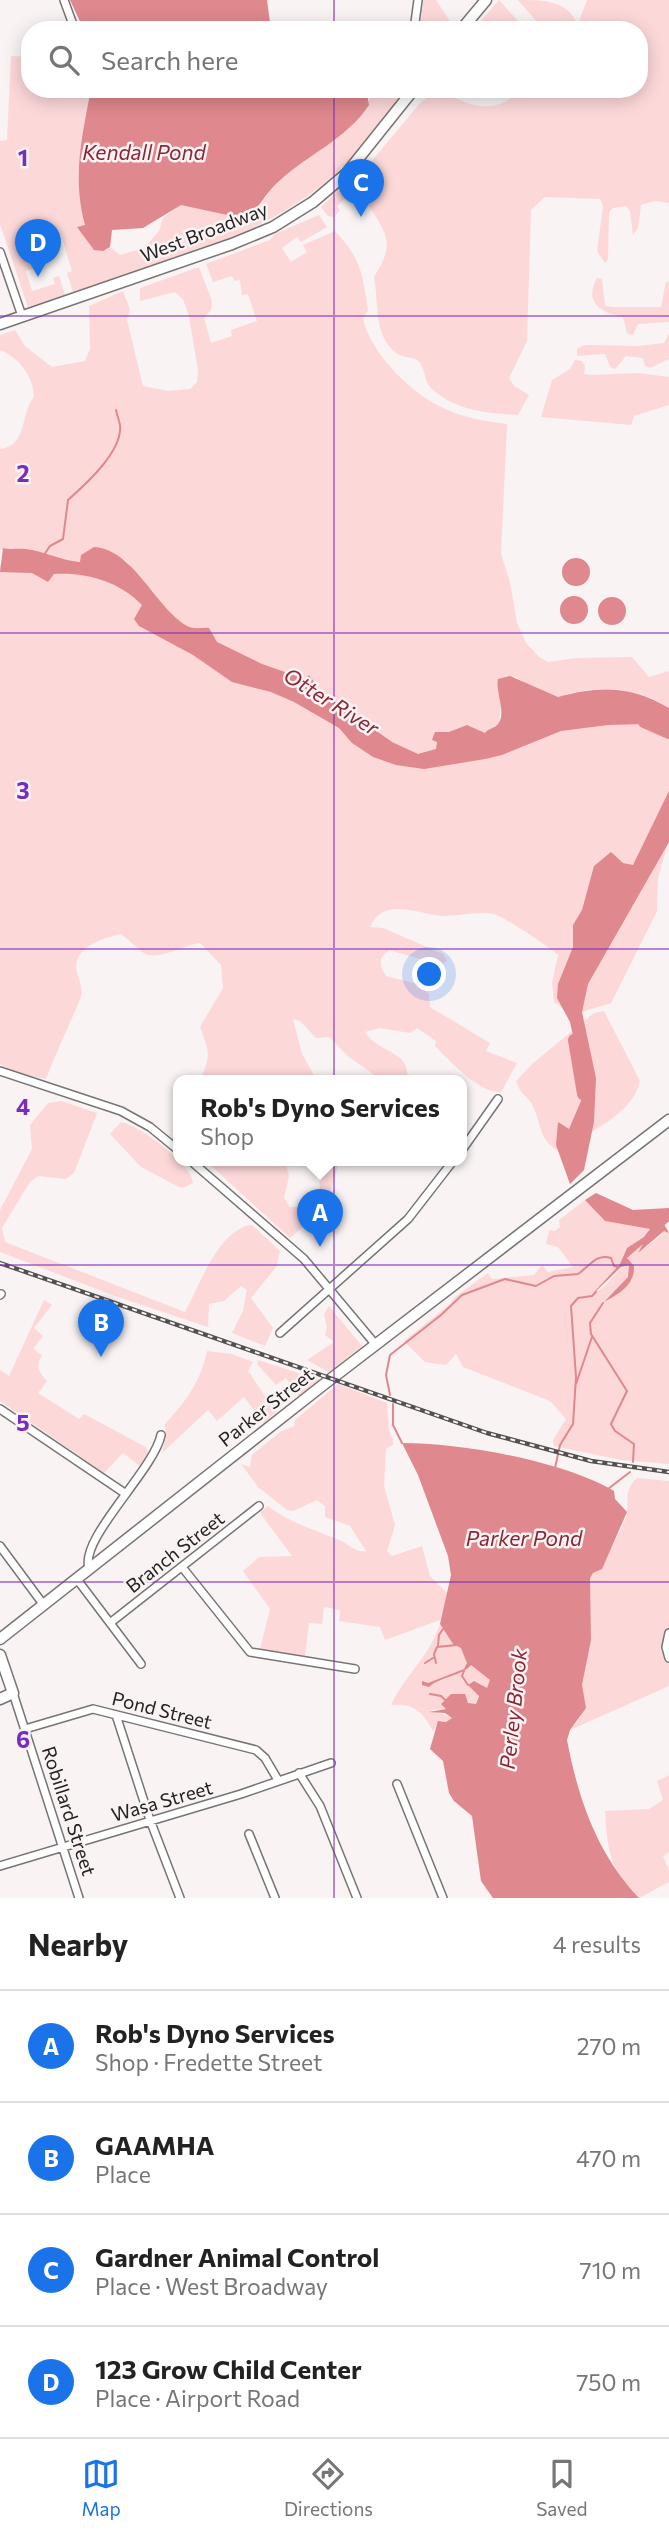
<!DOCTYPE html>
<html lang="en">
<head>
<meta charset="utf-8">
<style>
  :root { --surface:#fff; --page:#f2f2f2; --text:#222; --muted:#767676; --line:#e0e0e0; --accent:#1a73e8 }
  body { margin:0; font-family:Commissioner,sans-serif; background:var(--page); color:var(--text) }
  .you { position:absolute; left:430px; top:975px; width:24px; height:24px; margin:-18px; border:5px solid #fff; border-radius:50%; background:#1a73e8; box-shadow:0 0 0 10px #1a73e833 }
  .badge { display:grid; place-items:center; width:46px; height:46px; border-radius:50%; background:var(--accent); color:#fff; font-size:23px; font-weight:700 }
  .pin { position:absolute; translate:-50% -58px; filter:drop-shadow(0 2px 4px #0008) }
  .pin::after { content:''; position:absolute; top:37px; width:24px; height:21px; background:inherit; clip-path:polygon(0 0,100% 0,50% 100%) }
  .popup { position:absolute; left:173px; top:1075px; width:294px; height:91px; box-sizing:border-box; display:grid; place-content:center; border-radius:14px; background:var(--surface); filter:drop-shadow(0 2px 5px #0005); font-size:23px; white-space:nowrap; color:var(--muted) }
  .popup b { font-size:26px; color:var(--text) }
  .popup::after { content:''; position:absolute; left:50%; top:100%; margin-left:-14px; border:14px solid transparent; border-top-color:var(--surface) }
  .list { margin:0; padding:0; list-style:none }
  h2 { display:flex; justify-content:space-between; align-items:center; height:91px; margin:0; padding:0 28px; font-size:30px }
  h2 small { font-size:23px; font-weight:400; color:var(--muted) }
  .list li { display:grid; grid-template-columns:46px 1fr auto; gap:21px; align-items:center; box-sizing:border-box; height:112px; padding:0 28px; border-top:2px solid var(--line) }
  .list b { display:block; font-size:26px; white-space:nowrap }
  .list p { margin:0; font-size:23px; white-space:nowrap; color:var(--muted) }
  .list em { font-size:23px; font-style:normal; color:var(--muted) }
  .icon { flex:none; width:38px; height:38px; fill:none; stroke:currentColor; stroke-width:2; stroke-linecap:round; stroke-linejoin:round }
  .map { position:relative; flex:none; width:669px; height:1898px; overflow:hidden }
  .search { position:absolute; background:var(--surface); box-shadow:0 4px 18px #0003; left:21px; right:21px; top:21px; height:77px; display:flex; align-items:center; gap:18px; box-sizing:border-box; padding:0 24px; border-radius:28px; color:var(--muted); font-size:26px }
  .sheet { height:539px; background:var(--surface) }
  nav { display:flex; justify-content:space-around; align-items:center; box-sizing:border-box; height:98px; border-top:2px solid var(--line); background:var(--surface); font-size:19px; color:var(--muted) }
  nav a { display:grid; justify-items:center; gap:4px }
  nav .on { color:var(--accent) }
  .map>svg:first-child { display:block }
  .green { fill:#fcd8d9 }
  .water { fill:#df888d }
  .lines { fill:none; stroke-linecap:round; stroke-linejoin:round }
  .stream { stroke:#df888d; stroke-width:2 }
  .river { stroke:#df888d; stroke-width:12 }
  .street-casing { stroke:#797474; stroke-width:10 }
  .secondary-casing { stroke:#797474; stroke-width:13 }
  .street { stroke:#fff; stroke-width:7 }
  .secondary { stroke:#fff; stroke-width:10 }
  .rail-casing { stroke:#535050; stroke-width:4.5 }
  .rail { stroke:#f9f3f3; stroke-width:2; stroke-dasharray:5; stroke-linecap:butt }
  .grid { fill:none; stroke:#7b2cbf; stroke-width:2; stroke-opacity:0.55 }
  .labels { text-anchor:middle; stroke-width:5; stroke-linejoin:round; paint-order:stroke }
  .street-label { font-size:19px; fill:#242222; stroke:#f9f3f3 }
  .water-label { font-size:21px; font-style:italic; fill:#8b2536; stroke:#f9f3f3 }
  .grid-label { font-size:23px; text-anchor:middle; font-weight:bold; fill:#7b2cbf; stroke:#f9f3f3; stroke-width:5; stroke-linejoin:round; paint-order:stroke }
</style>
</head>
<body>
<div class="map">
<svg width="669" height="1898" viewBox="0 0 669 1898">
  <rect width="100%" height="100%" fill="#f9f3f3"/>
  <path class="green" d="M423,0H436L451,23L447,30H420Z
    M499,0L526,30L474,29Z
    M518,0C544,0 564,0 576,21H579L587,0H669V203L655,201L641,205L638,228L633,235L630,211L626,206L613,208L609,212L608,259L605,263L597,251L603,206L600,199L545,197L531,210L527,341L509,378L514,386L529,395L518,415C487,413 455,411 431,388C425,382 425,371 420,363C416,356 404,359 396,353C373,335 379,302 374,277C394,245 389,237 369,206L366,208L353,192L337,206L340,210L334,217L328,216L321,207L351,178L354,182L421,102L440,90C468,106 496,117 521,89H639V30H544Z
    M11,56L30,57V89H91C86,136 72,179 85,225L78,227L107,250L110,247L120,255L144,248L159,231L163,218L180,205L260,207C265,199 270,190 276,184C308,148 360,140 373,89H406C384,119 362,150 334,175C261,239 163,263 73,292L67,273L72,271L61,235L42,241L48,263L26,271L32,291L55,284L53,278L59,276L65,295L28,307L0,224V141L7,140Z
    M319,215L327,227L301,242L297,237L282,248L291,262L307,252L303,245L335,231C362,260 362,273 368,310L363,318C369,351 409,391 439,406C460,417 483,421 507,424L501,554L510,582L517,623L526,643L539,657L548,662L576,658L632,657L649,677L669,671V708C631,685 598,685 558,697L531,688L515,676L501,705L499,723L485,733L472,728L468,740L532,728L637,719L666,731L669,733V839L658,878L657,911L611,1003L582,1012L563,970L557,998L563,1008L554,1002L552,983L558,955C551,948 502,915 493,914C479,911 459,916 444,916C419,915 384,895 370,927L383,928L443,954L447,961L441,965L389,950L381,958V967L386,976L418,984L429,994L430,1007L490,1043L486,1051L517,1063L501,1092C480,1094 450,1061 435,1046L436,1041L417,1028L410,1033L380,1028L365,1032C374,1047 390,1048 402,1060C408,1065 406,1074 409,1081H383L349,1057L329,1037L316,1038L300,1021L293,1019L302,1054L317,1081H200C211,1054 210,1054 200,1027L223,988L221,965L200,943C182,945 156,963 142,952C135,946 129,940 121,934C103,938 71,948 77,972C79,981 84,990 80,999C69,1026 56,1052 46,1079L16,1073L0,1064V565L137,575L126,560L94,547L81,555V562C53,560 27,544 0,550V449C28,446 20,413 34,397C33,376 20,358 0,350V335L15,330L25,346L52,367L85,361L90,349L89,306L123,291L130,310L127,320L143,386L168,391L190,389L197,382L198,370L189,316L183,299L175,292L140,301V288L199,267L212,301L211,310L204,318L211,343L232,336L231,330L257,321L248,294L242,295L240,280L235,281L232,276L213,282L206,264L270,240L275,234Z
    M597,278L602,279L605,306L612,307H661L666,282L669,281V322L638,324L633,335L627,333L623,317C602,313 583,303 597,278Z
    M669,334V359L650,368L645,366L643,358L626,356L615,369L610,367L605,354L577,356V349L584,345L638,346L664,343Z
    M575,360L582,361L585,366L584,374L590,375L638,373L669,377V405L634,416L631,425L541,417L552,380L570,369Z
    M604,1011L640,1081C633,1115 585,1135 557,1150C536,1138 542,1117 529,1100C522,1092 519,1091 516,1081L532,1064L594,1013Z
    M61,1101L97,1113L74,1173L66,1179L38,1176L30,1182L2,1228L5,1242L185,1312C199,1287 219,1228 252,1225L280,1251L276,1267L251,1298L273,1328L265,1346L232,1333L243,1311L247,1290L241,1286L224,1301L209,1304L208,1327L115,1296L0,1252V1210L32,1149L30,1125L48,1103Z
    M121,1122C139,1125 193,1165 193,1183L183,1188L179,1187L141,1167L110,1134Z
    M206,1161H285L289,1176L284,1198L290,1207L311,1206L317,1215L290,1238Z
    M318,1161H339L331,1190L338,1206L336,1212L327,1208L320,1192Z
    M585,1200L605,1221L650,1229L644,1238L627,1248L620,1264L595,1291C605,1293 616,1267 629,1265L628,1277L605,1301C616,1297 628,1288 633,1276L627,1258L643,1243V1249L662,1235L663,1230L669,1233V1464L621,1460L554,1446L553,1440L566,1419L550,1401L463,1367L456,1354L446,1365L425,1362L404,1341L449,1305L455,1297L488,1273L492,1279L534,1275L542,1265L548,1272L573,1267L558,1247L546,1244L549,1230L555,1231L560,1227L559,1220Z
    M44,1300L52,1305L34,1328L43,1336L33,1349L42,1355C35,1367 39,1372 47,1381L38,1393L79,1419L84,1414L146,1447L149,1456L141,1467L123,1453L104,1473L0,1401V1370L9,1376Z
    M329,1306L362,1346L329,1372L307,1360L334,1342L325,1335L327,1327L324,1314Z
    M207,1351L232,1354L253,1362L248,1371L276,1412L264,1423L244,1397L217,1421L208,1410L162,1453L166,1437L165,1424C186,1401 200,1383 207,1351Z
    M258,1360L320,1380L300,1397L286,1378L276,1385L257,1364Z
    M338,1384L387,1403L389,1430L394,1444L386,1449L384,1486L395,1525L387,1551L392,1556L422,1546L430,1576L447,1593V1602L440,1620L385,1640L380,1627L339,1621L340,1610L324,1607L322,1624L309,1623L305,1656L260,1649L270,1609L243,1571L259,1557L292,1556L260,1513L268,1506C290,1523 312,1529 337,1539C348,1543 355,1553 366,1551L350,1526L325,1517V1506L317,1500L293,1511L287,1510L258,1487L241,1464L250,1467L252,1455L280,1432L294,1426L295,1420Z
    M637,1478L669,1481V1686L570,1730L581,1717L582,1685L591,1639L589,1578L593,1573L602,1569C607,1552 624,1528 627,1513C629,1498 624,1490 637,1478Z
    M440,1624L453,1644L461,1648L490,1680L489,1687L478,1694L476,1704L472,1705L457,1695L443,1706L446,1709L430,1710L452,1718L446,1722L441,1720L433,1731C422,1711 414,1703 391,1705C407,1672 428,1659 440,1624Z
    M669,1775V1852L663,1856L669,1870V1882L639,1898C609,1868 608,1852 605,1811L649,1809L663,1800L657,1781Z"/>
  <path class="water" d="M70,0H267L271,30H84Z
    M91,89H366L369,105C346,140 308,154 278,182C266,193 259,208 246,219L181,205L143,228L112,230L110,247L103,251L94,250L77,227L85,225C72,178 82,136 91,89Z
    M94,547C133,549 155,607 187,626C194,630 202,627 209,628L217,642L262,664L305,679L309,675L320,690L341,706L392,742L418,754L436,749L437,742L432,740L435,732H449L467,725L485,733C489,728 495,728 498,724C507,713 495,692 498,679L510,676L558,697C598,686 630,685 669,708V733L646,724L608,725L561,731L502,755L485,759L424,769L396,765L373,757L352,743L339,728L294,702L271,692L232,682L193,655L139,626L134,619L142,605C120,582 87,572 54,574L48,582L32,573L0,572L3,548C10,550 18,548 25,549C44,551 59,560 80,562L81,555Z
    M562 572a14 14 0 1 1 28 0a14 14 0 1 1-28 0Z
    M560 610a14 14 0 1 1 28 0a14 14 0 1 1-28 0Z
    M598 611a14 14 0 1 1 28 0a14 14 0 1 1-28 0Z
    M669,791V842L588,984L582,1012L596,1078L594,1122L584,1170L570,1184L556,1145L558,1122L569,1129L581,1101L578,1056L570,1050L574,1040L570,1022L557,998L558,984L573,947V925L582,910L594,866L611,852L623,863L633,865Z
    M596,1193L633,1210L669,1208V1221L664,1224L669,1233L664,1231L638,1253L643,1244L627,1258L634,1266C635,1285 619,1294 604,1302L628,1277L629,1265L621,1267L593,1294L595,1291L620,1264L627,1248L644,1237L650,1229L605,1221L585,1200Z
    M402,1443C462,1443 563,1461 614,1491L615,1499L627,1512L602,1569L593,1573L590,1578L591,1640L582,1685L586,1708L570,1730L567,1740C578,1798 597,1854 639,1898H493L481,1881L472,1816L454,1801L449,1793L443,1761L430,1749L438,1721L446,1722L452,1718L445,1713L429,1712L446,1709L441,1704L451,1694H465L468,1703L476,1704L479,1696L468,1685L474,1681L487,1688L490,1680L471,1665C462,1676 439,1677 429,1687L422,1685V1681L428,1683L464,1669L467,1663L461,1648L453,1644L440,1624L451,1575L448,1556L418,1475Z"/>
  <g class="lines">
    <path class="stream" d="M44,555L50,546L63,539L68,500C86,484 123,451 120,425C119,420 117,415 116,410
      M663,1225L669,1220
      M603,1303L590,1323L591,1334L627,1391L611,1424L615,1431L634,1444L633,1462
      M576,1384L592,1337
      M390,1395L386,1375L390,1355L441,1315L462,1295L505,1279L536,1286L554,1276L578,1274C589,1267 596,1253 611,1258L614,1266L618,1267
      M393,1404V1425L402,1443
      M555,1468L560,1445L573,1424L576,1377L571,1306L578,1298L592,1296L596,1292
      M608,1489L630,1472
      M438,1645L439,1635L443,1629
      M425,1663L433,1658
      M436,1663L434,1654L437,1647L456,1645
      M464,1671L462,1676L468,1685
      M430,1694L441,1696L446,1701"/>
    <path class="river" d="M644,722L669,733
      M574,1040L583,1094"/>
    <defs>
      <path id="street" d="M64,0L75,30
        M414,30L418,0
        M0,252L22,316
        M0,1071L121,1111L150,1127L178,1150
        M462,1150L498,1099
        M191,1161L304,1259L376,1345
        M0,1295L1,1294
        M280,1333L408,1219L453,1161
        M0,1409L126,1494
        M0,1546L43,1604
        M182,1567L250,1652L355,1669
        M89,1568C79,1539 154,1470 161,1435
        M76,1578L141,1664
        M110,1623L259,1506
        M669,1633L666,1647L669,1658
        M13,1693L79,1898
        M116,1715L150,1820L180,1898
        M25,1729L93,1709L256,1750L265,1758L278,1780
        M299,1773L320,1806L357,1898
        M397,1784L443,1898
        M249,1834L275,1898
        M0,1866L241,1794L331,1763"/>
      <path id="secondary" d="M461,30L486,0
        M0,324L232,244L273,227L313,202L346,174L414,89
        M0,1639L323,1385L669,1120
        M0,1655L13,1693L0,1699"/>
    </defs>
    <use href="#street" class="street-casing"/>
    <use href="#secondary" class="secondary-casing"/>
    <use href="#street" class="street"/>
    <use href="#secondary" class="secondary"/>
    <defs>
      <path id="rail" d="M0,1263L487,1433L591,1461L669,1472"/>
    </defs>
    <use href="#rail" class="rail-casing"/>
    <use href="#rail" class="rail"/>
  </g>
  <path class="grid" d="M334,0V30M334,89V1898M0,316H669M0,633H669M0,949H669M0,1265H669M0,1582H669"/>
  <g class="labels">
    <g class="street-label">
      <text transform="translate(204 232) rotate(-21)" y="7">West Broadway</text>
      <text transform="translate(266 1407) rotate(-38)" y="7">Parker Street</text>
      <text transform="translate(175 1552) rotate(-38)" y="7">Branch Street</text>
      <text transform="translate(162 1710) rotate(14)" y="7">Pond Street</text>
      <text transform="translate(162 1801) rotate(-16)" y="7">Wasa Street</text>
      <text transform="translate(69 1811) rotate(72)" y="7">Robillard Street</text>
    </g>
    <g class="water-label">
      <text x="144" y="160">Kendall Pond</text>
      <text transform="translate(331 702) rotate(32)" y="7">Otter River</text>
      <text x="524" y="1546">Parker Pond</text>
      <text transform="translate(514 1709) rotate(-84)" y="7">Perley Brook</text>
    </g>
  </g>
  <g class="grid-label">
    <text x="23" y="166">1</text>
    <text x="23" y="482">2</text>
    <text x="23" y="799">3</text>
    <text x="23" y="1115">4</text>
    <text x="23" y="1431">5</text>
    <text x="23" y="1748">6</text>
  </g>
</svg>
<div class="you"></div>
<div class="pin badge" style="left:320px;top:1247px">A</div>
<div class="popup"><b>Rob's Dyno Services</b>Shop</div>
<div class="pin badge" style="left:101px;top:1357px">B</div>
<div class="pin badge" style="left:361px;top:217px">C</div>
<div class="pin badge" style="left:38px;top:277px">D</div>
<div class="search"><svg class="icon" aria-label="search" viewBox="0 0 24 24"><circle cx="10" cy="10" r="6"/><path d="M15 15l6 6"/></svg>Search here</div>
</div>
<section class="sheet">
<h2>Nearby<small>4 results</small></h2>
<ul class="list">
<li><span class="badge">A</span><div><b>Rob's Dyno Services</b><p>Shop · Fredette Street</p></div><em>270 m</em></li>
<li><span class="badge">B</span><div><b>GAAMHA</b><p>Place</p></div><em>470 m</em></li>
<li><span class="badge">C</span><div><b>Gardner Animal Control</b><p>Place · West Broadway</p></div><em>710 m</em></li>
<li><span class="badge">D</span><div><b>123 Grow Child Center</b><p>Place · Airport Road</p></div><em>750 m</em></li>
</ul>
</section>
<nav>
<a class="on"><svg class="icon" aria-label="map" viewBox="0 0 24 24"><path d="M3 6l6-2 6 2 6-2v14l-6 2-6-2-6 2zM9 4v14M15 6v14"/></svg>Map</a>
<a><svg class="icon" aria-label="directions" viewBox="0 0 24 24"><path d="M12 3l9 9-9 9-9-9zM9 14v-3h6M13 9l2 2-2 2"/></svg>Directions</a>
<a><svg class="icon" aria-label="saved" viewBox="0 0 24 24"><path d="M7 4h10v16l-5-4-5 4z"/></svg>Saved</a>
</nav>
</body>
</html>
